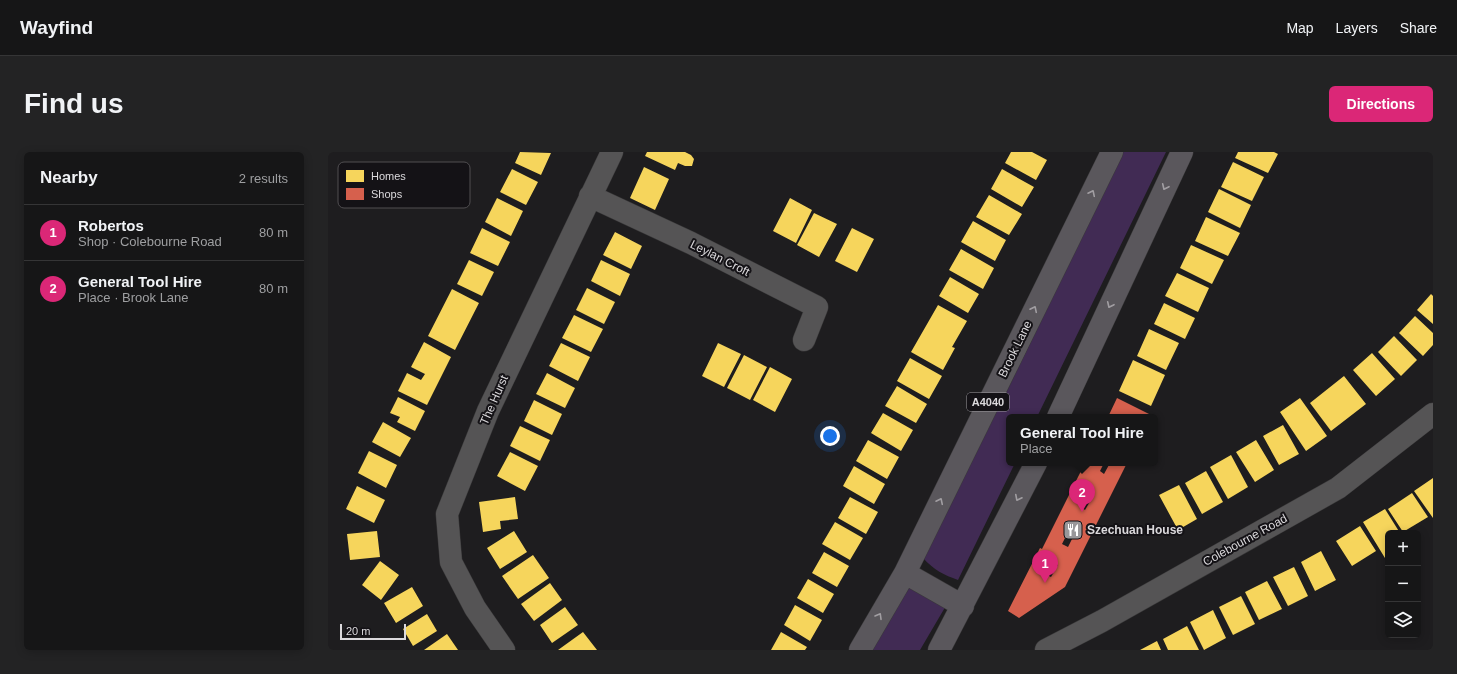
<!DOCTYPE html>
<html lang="en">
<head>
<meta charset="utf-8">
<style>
  :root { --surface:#161617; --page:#232324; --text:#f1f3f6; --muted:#9e9fa1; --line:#353536; --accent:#db2777 }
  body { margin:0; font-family:Helvetica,sans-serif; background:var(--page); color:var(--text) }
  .controls { position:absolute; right:12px; bottom:12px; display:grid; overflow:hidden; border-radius:6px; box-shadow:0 2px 10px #0003 }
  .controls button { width:36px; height:36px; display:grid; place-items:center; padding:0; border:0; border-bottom:1px solid var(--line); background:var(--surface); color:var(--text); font:20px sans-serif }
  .scale { position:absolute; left:12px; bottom:10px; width:66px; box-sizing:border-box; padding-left:4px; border:2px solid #dbd9dc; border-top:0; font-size:11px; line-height:14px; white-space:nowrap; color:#dbd9dc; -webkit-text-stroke:3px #141216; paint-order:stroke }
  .you { position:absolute; left:502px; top:284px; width:14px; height:14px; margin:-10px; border:3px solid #fff; border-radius:50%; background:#1a73e8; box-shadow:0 0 0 6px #1a73e833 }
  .badge { display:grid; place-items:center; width:26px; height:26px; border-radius:50%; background:var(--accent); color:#fff; font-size:13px; font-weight:700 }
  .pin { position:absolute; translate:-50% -33px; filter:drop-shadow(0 1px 2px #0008) }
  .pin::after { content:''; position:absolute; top:21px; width:14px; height:12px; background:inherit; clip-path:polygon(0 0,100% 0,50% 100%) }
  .popup { position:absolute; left:678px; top:262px; width:152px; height:52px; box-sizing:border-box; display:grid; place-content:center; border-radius:6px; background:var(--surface); filter:drop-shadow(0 1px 3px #0005); font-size:13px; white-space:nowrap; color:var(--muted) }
  .popup b { font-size:15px; color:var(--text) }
  .popup::after { content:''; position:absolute; left:50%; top:100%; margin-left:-8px; border:8px solid transparent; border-top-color:var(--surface) }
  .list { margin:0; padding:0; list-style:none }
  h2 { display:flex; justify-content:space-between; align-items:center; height:52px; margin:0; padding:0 16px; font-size:17px }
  h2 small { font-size:13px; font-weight:400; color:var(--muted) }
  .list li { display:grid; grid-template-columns:26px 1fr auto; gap:12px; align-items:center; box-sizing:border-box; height:56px; padding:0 16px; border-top:1px solid var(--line) }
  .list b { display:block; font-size:15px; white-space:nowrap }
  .list p { margin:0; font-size:13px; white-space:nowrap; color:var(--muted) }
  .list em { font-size:13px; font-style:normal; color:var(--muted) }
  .icon { flex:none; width:22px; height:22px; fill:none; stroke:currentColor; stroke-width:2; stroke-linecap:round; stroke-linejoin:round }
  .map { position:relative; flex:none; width:1105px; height:498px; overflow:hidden; border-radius:6px }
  header { display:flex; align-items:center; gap:24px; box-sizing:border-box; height:56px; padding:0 20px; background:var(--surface); border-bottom:1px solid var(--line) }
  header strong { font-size:19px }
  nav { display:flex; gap:22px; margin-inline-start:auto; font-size:14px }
  .intro { display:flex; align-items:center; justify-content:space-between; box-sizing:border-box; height:96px; padding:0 24px }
  h1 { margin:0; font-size:28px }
  .button { padding:10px 18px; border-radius:6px; background:var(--accent); color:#fff; font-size:14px; font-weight:700 }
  main { display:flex; gap:24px; padding:0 24px }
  aside { flex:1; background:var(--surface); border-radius:6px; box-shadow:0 2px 10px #0003 }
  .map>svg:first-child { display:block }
  .green { fill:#412b54 }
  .homes { fill:#f6d55c }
  .shops { fill:#d6604d; fill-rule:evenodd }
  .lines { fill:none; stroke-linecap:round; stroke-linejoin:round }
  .minor-casing { stroke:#3a393a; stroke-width:23 }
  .primary-casing { stroke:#3a393a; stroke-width:23 }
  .minor { stroke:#555455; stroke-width:22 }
  .primary { stroke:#5a575c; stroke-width:22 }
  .oneway { stroke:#a19ea2 }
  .labels { text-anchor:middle; stroke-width:4; stroke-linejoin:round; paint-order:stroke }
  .shield { fill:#141216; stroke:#9f9da1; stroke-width:1 }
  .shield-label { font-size:11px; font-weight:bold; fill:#dbd9dc }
  .street-label { font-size:12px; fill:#dbd9dc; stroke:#141216 }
  .poi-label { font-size:12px; font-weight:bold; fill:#dbd9dc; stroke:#141216; text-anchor:start }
  .key { fill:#141216; stroke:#504e51; stroke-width:1 }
  .key-label { font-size:11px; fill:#dbd9dc }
</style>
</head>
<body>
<header>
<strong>Wayfind</strong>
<nav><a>Map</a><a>Layers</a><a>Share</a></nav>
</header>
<div class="intro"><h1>Find us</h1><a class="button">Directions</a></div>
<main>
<aside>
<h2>Nearby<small>2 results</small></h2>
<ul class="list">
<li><span class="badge">1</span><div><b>Robertos</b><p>Shop · Colebourne Road</p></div><em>80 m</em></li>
<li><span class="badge">2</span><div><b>General Tool Hire</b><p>Place · Brook Lane</p></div><em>80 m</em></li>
</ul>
</aside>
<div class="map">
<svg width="1105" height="498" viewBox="0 0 1105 498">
  <rect width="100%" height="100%" fill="#1e1d1f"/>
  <path class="green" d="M794,0H838L709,265H681V311H687L630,428C616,423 606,418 595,406L698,200Z
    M578,432L619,452L592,498H541Z"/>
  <path class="homes" d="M192,0L223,1L213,23L187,11Z
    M319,0H357L363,3L366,7L364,14H357L350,11L347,18L317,4Z
    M683,0H704L719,8L708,28L677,11Z
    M910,0H946L950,2L940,21L907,6Z
    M905,10L936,25L924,49L893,35Z
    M316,15L341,27L327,58L302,46Z
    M184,17L210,30L198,53L172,40Z
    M674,17L706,35L694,55L663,37Z
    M891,37L923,53L912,76L880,60Z
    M661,43L694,62L681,83L648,65Z
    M169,46L195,59L183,84L157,70Z
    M462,46L484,58L468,91L445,79Z
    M486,61L509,72L491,105L469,93Z
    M878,65L912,81L900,104L867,89Z
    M645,69L678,88L667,109L633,90Z
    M154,76L182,90L170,114L142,101Z
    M524,76L546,87L529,120L507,109Z
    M287,80L314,94L303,117L275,103Z
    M863,93L896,108L884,132L852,116Z
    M633,97L666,116L655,137L621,118Z
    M141,108L166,120L154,144L129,132Z
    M273,108L302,122L292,144L263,129Z
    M849,121L881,136L870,160L837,144Z
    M622,125L651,142L640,161L611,144Z
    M259,136L287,150L276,172L248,158Z
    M124,137L151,151L127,198L100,184Z
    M1103,142L1105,144V172L1089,158Z
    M836,151L867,166L857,187L826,172Z
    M610,153L639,169L624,195L627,196L615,218L583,200Z
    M246,163L275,177L263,200L234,186Z
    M1087,164L1105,181V193L1095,204L1071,181Z
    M821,177L851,191L838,218L809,204Z
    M1066,184L1089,208L1073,224L1050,200Z
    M96,190L123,205L99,253L70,239L79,221L93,228L97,222L83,215Z
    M233,191L262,205L250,229L221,214Z
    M390,191L413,202L396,235L374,224Z
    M1044,201L1067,227L1048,244L1025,218Z
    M416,203L439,215L422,248L399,236Z
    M582,206L614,224L601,247L569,229Z
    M805,208L837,223L823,254L791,239Z
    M442,215L464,227L447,260L425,248Z
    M219,221L247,236L237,256L208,242Z
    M1016,224L1038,252L1003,279L982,251Z
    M569,234L599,252L588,271L557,254Z
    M70,245L97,259L87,279L69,270L72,265L62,261Z
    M972,246L999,284L978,299L952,260Z
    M206,248L234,262L224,283L196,269Z
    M555,261L585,278L573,299L543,281Z
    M55,270L83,286L72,305L44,290Z
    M955,273L971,302L951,313L935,284Z
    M192,274L222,288L212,309L182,294Z
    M540,288L571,305L559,327L528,309Z
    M928,288L946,318L927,330L908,300Z
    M41,299L69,313L58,336L30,321Z
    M182,300L210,314L197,339L169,324Z
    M903,303L920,335L900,347L882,315Z
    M526,314L557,332L546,352L515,334Z
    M878,319L895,350L874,362L857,331Z
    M1105,326V366L1086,339Z
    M851,333L869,367L850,378L831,343Z
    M29,334L57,348L46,371L18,357Z
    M1084,341L1100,365L1075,380L1060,357Z
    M187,345L190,367L172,369L173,377L155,380L151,350Z
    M522,345L550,360L538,382L510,366Z
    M1057,357L1072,381H1060V411L1035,370Z
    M507,370L535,386L522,408L494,392Z
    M1032,374L1048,399L1024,414L1008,389Z
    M49,379L52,405L22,408L19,382Z
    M186,379L199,400L172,417L159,396Z
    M993,399L1008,428L987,439L973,410Z
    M496,400L521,414L509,435L484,421Z
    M205,403L221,426L190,447L174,424Z
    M52,409L71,423L53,448L34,433Z
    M966,415L980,444L960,454L945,425Z
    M480,427L506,442L495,461L469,446Z
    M939,429L954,457L931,468L917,440Z
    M222,431L234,448L206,469L193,452Z
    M84,435L95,454L68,471L56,451Z
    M913,444L927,472L905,483L891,455Z
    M467,453L494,468L482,489L456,473Z
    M237,455L250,473L224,491L212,473Z
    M885,458L898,486L876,498L862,470Z
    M99,462L109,479L85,494L75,477Z
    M859,474L871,498H840L835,487Z
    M255,480L269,498H230Z
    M453,480L479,495L477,498H443Z
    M119,482L130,498H96Z
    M829,489L833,498H812Z"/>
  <path class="shops" d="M789,246L823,263L822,265H780Z
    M757,311H776L772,319L776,322L782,311H799L737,435L691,466L680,459L712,396L714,397ZM760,344L764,346L757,358L754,356ZM740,380L746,383L740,395L734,392ZM725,410L730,413L723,425L719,423Z"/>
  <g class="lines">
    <defs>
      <path id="minor" d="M262,44L363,91L489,155L476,188
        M176,498L147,456L123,410L119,362L160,259L284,0
        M718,498L774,469L1010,336L1105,262"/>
      <path id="primary" d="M730,265L854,0
        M577,421L635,454
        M532,498L577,421L784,0
        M611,498L708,311"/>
    </defs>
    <use href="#minor" class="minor-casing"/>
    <use href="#primary" class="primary-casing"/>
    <use href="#minor" class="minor"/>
    <use href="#primary" class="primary"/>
  </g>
  <defs><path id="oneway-chevron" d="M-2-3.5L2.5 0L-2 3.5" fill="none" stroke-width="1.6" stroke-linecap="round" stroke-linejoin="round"/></defs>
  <g class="oneway">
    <use href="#oneway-chevron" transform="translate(837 35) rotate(115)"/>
    <use href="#oneway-chevron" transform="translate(764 41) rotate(-64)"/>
    <use href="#oneway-chevron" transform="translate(782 153) rotate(115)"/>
    <use href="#oneway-chevron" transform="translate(706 157) rotate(-64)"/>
    <use href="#oneway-chevron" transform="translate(690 346) rotate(117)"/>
    <use href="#oneway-chevron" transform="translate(612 349) rotate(-64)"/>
    <use href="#oneway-chevron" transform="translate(551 464) rotate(-60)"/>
  </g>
  <defs>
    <symbol id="restaurant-square" viewBox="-11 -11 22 22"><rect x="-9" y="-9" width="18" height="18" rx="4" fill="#99979a" stroke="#141216"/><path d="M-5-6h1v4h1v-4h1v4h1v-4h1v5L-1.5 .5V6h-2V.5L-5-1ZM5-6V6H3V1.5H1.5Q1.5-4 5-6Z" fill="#fff"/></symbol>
  </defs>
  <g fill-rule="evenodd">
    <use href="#restaurant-square" x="734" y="367" width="22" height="22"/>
  </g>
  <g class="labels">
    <rect class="shield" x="639" y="241" width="42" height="18" rx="3"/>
    <g class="shield-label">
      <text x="660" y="254">A4040</text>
    </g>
    <g class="street-label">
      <text transform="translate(392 106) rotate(27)" y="4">Leylan Croft</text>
      <text transform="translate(687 197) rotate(-64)" y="4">Brook Lane</text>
      <text transform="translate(166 248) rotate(-66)" y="4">The Hurst</text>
      <text transform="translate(917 388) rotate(-29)" y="4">Colebourne Road</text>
    </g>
    <g class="poi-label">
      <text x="759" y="382">Szechuan House</text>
    </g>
  </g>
  <rect x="10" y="10" width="132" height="46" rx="6" class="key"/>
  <rect x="18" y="18" width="18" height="12" fill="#f6d55c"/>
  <rect x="18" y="36" width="18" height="12" fill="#d6604d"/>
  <g class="key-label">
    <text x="43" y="28">Homes</text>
    <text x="43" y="46">Shops</text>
  </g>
</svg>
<div class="controls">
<button>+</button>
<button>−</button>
<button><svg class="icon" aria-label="layers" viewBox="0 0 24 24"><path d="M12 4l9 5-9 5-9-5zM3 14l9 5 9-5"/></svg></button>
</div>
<div class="scale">20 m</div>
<div class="you"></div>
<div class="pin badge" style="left:717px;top:431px">1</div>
<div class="pin badge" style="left:754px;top:360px">2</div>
<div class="popup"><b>General Tool Hire</b>Place</div>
</div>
</main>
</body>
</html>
